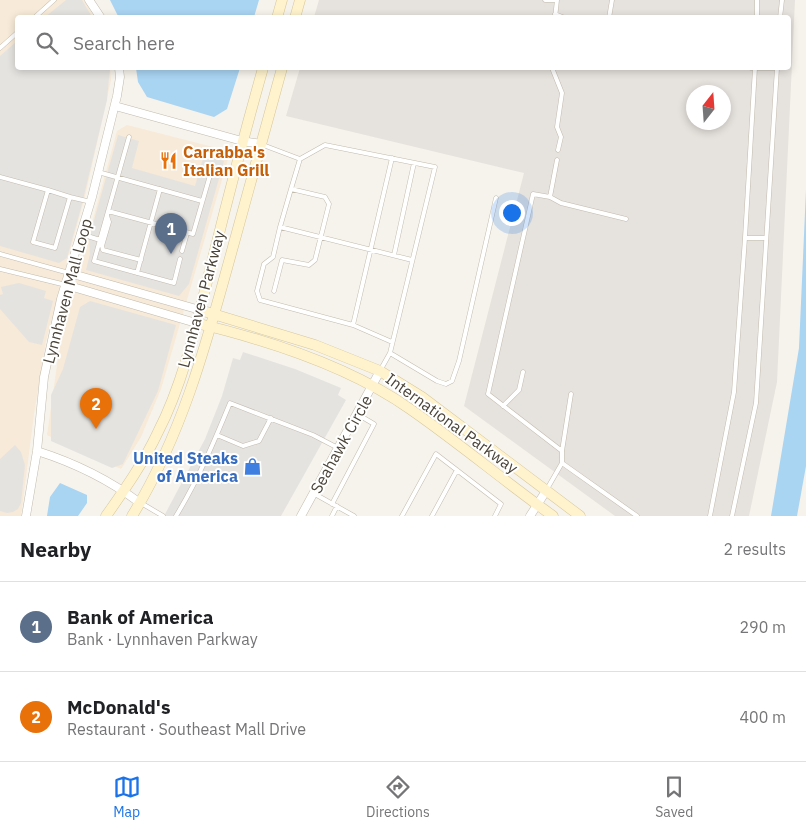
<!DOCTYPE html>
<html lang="en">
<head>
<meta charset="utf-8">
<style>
  :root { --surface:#fff; --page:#f2f2f2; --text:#202124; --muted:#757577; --line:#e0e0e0; --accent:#1a73e8 }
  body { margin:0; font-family:"IBM Plex Sans",sans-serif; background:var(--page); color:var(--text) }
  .compass { position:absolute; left:686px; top:85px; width:45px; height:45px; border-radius:50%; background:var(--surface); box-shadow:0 2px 8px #0003; rotate:17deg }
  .you { position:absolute; left:511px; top:212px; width:18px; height:18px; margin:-12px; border:4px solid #fff; border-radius:50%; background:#1a73e8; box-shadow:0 0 0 8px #1a73e833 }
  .badge { display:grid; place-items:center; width:32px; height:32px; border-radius:50%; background:var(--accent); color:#fff; font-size:16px; font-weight:700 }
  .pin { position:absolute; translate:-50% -41px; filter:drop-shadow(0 1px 2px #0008) }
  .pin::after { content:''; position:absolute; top:26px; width:18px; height:15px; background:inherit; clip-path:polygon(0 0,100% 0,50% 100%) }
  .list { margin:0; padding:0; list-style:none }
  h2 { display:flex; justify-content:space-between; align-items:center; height:65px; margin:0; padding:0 20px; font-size:21px }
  h2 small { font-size:16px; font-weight:400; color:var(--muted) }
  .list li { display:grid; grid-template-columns:32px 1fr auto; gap:15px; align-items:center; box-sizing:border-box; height:90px; padding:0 20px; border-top:1px solid var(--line) }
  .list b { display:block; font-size:19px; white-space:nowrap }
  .list p { margin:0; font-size:16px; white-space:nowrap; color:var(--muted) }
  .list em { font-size:16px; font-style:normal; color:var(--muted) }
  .icon { flex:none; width:28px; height:28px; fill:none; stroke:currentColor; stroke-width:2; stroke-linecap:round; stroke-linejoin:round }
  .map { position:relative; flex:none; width:806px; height:516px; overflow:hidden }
  .search { position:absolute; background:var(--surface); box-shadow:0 2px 8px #0003; left:15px; right:15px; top:15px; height:55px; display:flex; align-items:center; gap:12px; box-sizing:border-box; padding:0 18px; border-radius:5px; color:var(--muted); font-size:19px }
  .sheet { height:245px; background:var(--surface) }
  nav { display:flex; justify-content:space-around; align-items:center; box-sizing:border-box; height:70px; border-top:1px solid var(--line); background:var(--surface); font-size:14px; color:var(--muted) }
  nav a { display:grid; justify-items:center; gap:2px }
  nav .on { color:var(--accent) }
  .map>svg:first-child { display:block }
  .commercial { fill:#f7ead8 }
  .industrial { fill:#e6e2dd; fill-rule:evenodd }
  .parking { fill:#e5e3e0 }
  .water { fill:#a9d4f2 }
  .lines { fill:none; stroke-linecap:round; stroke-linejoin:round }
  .service-casing { stroke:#c2bbae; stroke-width:5 }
  .minor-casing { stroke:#c2bbae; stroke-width:9 }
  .secondary-casing { stroke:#d6c79b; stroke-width:11 }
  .service { stroke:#fff; stroke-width:4 }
  .minor { stroke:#fff; stroke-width:8 }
  .secondary { stroke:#fff3cd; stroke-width:10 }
  .labels { text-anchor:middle; stroke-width:4; stroke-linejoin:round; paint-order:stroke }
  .food-label { font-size:16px; font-weight:bold; fill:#c56008; stroke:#fff; text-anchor:start }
  .street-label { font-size:16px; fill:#4b4439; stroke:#fff }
  .shop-label { font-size:16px; font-weight:bold; fill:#366cbe; stroke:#fff; text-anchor:end }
</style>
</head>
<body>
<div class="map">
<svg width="806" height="516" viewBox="0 0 806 516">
  <rect width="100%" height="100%" fill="#f6f3ec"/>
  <path class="commercial" d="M0,0H84L94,17L18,18V68H110L111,80L86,192L46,341L34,414L21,516H0Z
    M127,125L217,148L228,159L161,389L141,437L121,469L47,435L61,337L117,131Z"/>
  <path class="industrial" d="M319,0H795L777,382L749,516H615L464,406L524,173L286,116L300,68H788V18L314,17ZM694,92H724V122H694Z"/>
  <path class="parking" d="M66,0H82L92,17H45Z
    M17,41L18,68H110L107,100L81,208L67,258L59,263L0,246V56Z
    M118,135L139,141L132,168L195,186L204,155L224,161L189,284L179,296L86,270L90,254L89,238Z
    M19,283L46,291L44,298L53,301L42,345L29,342L0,309V295L3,294L1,287Z
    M90,301L176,325L158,391L123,464L112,468L51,441V395L63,369L80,307Z
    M243,352L295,369L341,388L338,395L346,400L281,516H164L205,439L222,396L233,358L240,360Z
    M15,445L21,452L25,465L21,503L18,509L13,512L7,513L0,511V459Z"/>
  <path class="water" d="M110,0H259L254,17L119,18Z
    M136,68H240L227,109L214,117L147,97L138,82Z
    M806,190V466L797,516H771L799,348Z
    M60,483L87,495V503L78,516H47L50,497Z"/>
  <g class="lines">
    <defs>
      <path id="service" d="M545,0H555
        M555,14L565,18
        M34,18L54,0
        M555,18L557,0
        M609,18L612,0
        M757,18V0
        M780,18L782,0
        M0,48L18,32
        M552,68L562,93L557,127L561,137L558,150
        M751,68H777
        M129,137L94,261L174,283L180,259
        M263,145L300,159L325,145L435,167L390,353L381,369
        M392,158L353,325L392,342
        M98,172L202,201
        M0,177L48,190L33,242L55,248L70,197L91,202
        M291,189L300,159
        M48,190L70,197
        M550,197L557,160
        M108,211L193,234L213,165
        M107,216L109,222L102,246L103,250L141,260
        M81,234L100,240
        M745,238H766
        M182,251L187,233
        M0,254L69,273
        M394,255L414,163
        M0,269L66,285
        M137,273L160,189
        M274,291L282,260L309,265L315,260L329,204L325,197L291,189L280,227
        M353,325L260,300L257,291L264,264L273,257L280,227L412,260
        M390,353L437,381L446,384L452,381L459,361L496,198
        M571,394L562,451V463L637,516
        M503,406L519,390L523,372
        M217,435L243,446L259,441L271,418
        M562,451L488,394L533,194L550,197L561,203L626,219
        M547,489L562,463
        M313,493L354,516
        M141,503L163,516
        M332,504L374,424L357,414
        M176,516C198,480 214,442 230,403L313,435L338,448
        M332,516L337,506
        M402,516L436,454L501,504L495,516
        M432,516L457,470
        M710,516L734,392L745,238L755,68
        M732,516L756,403L777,68"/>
      <path id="minor" d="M89,0L101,18
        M115,106L242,141L261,144
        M69,273L200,310
        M66,285L196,323
        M37,451C75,463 108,479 140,503
        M26,516L37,451L44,377L61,299L92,197L117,96L120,77L119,68
        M301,516L380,371
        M530,516L546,491"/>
      <path id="secondary" d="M277,18L282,0
        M295,18L300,0
        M200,310L315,345L380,371L422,397L580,516
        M196,323C267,340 349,366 410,409C459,443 504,481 553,516
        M106,516C125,489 144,462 158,432C184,382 198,317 212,262C228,197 245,132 263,68
        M132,516C182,435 206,345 231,254C248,192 265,130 282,68"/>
    </defs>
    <use href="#service" class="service-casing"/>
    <use href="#minor" class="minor-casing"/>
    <use href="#secondary" class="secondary-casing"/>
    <use href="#service" class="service"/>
    <use href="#minor" class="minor"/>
    <use href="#secondary" class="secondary"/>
  </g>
  <defs>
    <symbol id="restaurant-bare" viewBox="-9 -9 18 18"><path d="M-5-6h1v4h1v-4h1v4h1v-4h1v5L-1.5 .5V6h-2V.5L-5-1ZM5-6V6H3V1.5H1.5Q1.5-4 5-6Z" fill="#e8710a" stroke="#fff" stroke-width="2.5" paint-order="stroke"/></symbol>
    <symbol id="shop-bare" viewBox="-9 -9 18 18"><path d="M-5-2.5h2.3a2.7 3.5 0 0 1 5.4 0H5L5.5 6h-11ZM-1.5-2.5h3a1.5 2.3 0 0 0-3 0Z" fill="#3f7fe0" stroke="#fff" stroke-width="2.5" paint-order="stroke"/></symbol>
  </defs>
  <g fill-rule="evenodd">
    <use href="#restaurant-bare" x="156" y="148" width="25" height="25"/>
    <use href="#shop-bare" x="240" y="454" width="25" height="25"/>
  </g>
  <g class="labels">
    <g class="food-label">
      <text x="183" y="158">Carrabba's<tspan x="183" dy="18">Italian Grill</tspan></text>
    </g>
    <g class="street-label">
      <text transform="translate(67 291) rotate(-75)" y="6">Lynnhaven Mall Loop</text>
      <text transform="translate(201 299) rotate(-75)" y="6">Lynnhaven Parkway</text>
      <text transform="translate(452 423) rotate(36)" y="6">International Parkway</text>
      <text transform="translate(341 444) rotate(-61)" y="6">Seahawk Circle</text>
    </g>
    <g class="shop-label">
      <text x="238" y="464">United Steaks<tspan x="238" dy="18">of America</tspan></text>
    </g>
  </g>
</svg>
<svg class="compass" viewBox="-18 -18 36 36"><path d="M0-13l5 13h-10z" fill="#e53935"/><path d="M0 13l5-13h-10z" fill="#757577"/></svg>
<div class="you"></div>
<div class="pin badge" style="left:171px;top:254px;background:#5c6f8a">1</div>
<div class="pin badge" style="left:96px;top:429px;background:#e8710a">2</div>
<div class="search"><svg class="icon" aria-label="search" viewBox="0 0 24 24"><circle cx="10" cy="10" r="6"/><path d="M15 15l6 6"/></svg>Search here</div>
</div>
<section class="sheet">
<h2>Nearby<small>2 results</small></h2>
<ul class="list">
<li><span class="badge" style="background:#5c6f8a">1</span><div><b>Bank of America</b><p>Bank · Lynnhaven Parkway</p></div><em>290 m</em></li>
<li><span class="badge" style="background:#e8710a">2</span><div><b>McDonald's</b><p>Restaurant · Southeast Mall Drive</p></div><em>400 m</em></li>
</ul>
</section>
<nav>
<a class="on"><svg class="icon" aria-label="map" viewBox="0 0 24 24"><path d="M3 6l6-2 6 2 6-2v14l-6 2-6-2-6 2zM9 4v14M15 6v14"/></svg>Map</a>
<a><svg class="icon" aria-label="directions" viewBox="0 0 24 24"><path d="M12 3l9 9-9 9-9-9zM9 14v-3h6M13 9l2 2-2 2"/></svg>Directions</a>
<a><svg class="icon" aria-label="saved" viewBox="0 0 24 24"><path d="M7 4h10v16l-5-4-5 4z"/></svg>Saved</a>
</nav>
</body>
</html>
